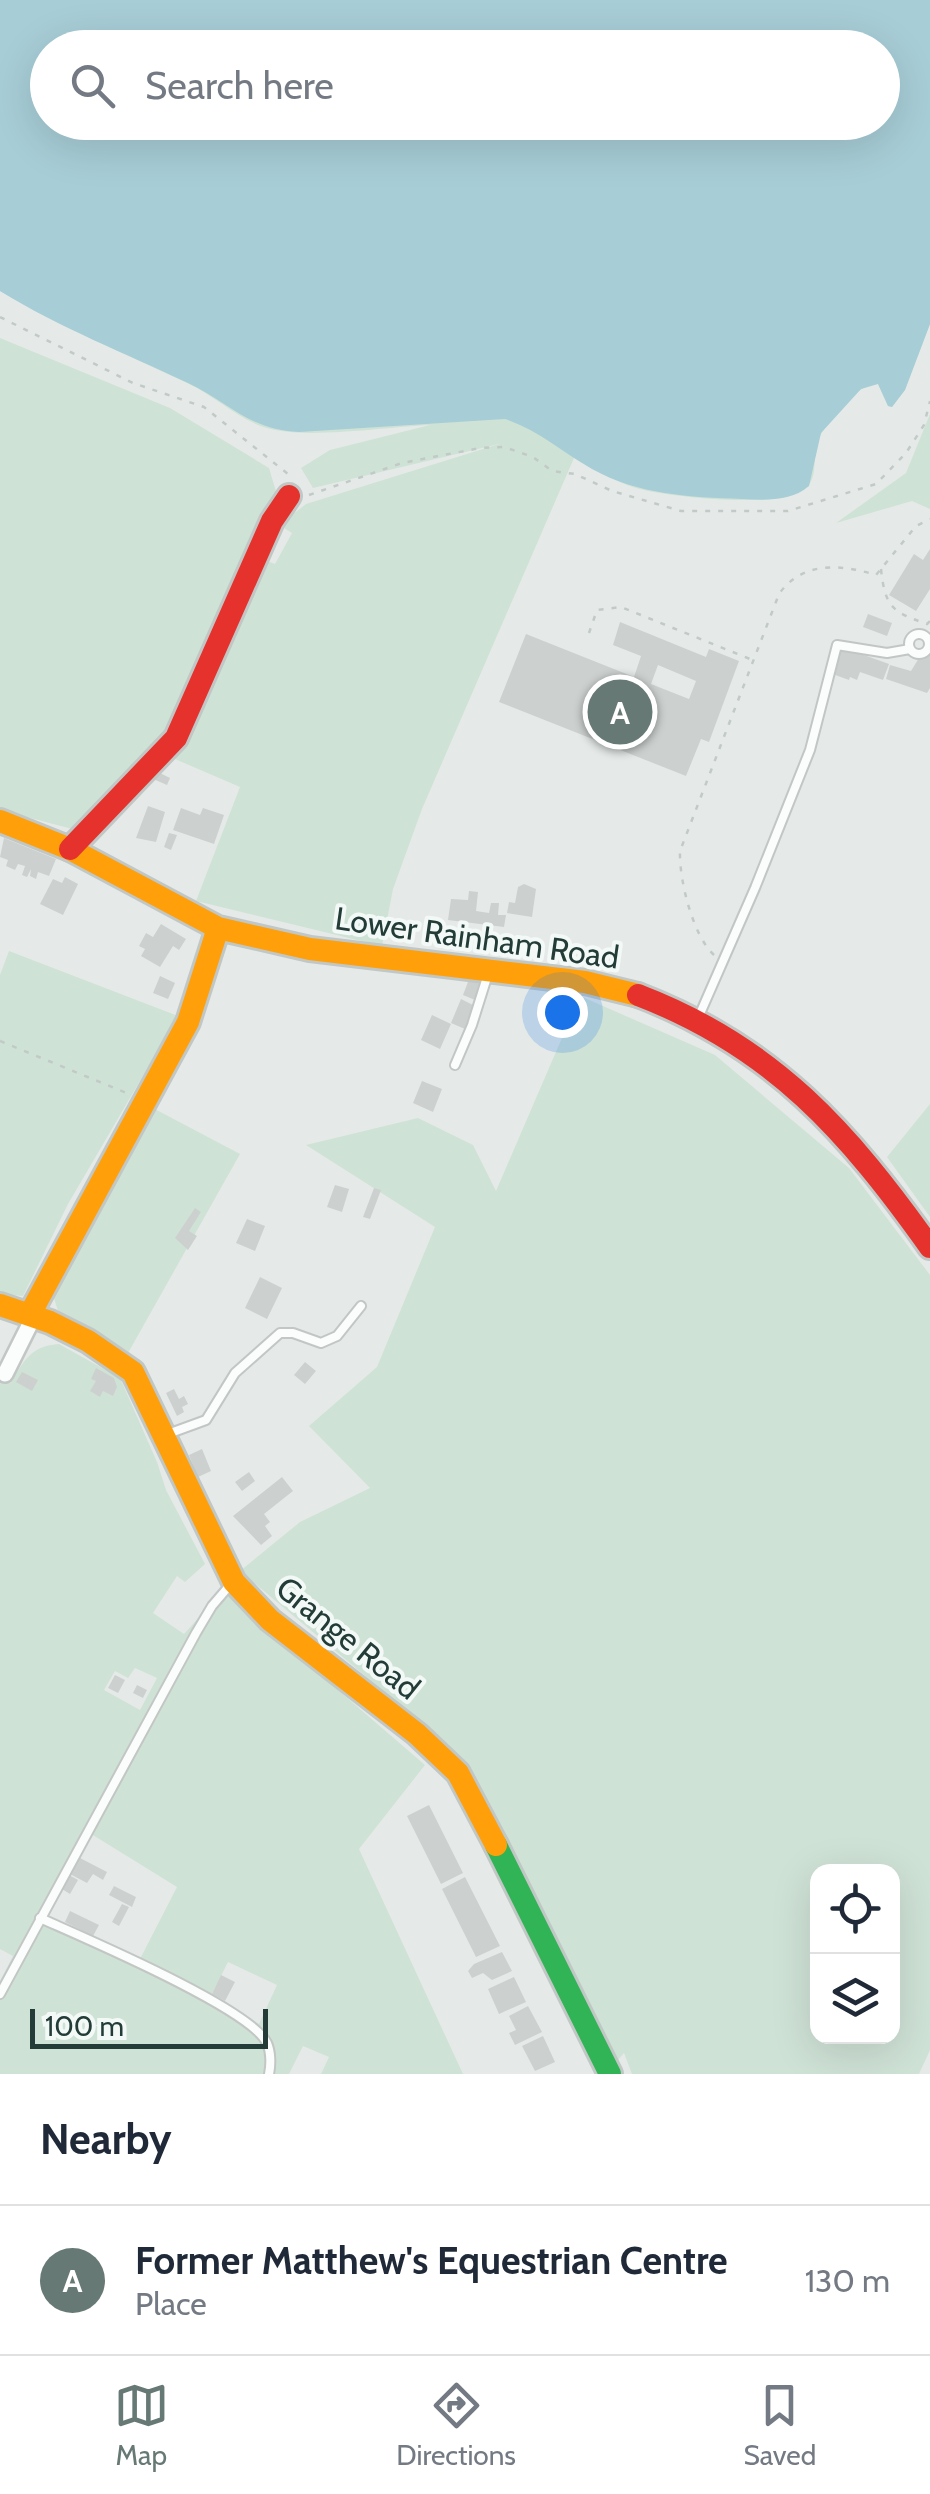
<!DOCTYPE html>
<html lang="en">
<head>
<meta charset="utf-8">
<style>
  :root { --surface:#fff; --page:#f6f6f7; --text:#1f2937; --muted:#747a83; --line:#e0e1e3; --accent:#677975 }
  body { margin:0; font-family:Cabin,sans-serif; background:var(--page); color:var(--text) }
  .controls { position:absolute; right:30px; bottom:30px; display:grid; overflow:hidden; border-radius:20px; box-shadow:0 10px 40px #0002 }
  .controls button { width:90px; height:90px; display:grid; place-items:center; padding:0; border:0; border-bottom:2px solid var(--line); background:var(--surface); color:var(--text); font:50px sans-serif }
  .scale { position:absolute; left:30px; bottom:25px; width:238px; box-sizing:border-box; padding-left:10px; border:5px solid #233c37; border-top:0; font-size:28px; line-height:35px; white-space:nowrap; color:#233c37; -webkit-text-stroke:8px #f3f9f6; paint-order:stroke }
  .you { position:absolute; left:562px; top:1012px; width:35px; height:35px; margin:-25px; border:8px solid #fff; border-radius:50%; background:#1a73e8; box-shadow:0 0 0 15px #1a73e833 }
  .badge { display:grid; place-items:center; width:65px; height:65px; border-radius:50%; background:var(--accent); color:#fff; font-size:32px; font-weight:700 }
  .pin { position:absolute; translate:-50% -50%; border:5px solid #fff; box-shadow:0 2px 10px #0006 }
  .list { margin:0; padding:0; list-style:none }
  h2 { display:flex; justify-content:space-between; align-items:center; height:130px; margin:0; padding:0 40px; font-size:42px }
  h2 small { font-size:32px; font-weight:400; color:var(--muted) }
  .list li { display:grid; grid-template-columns:65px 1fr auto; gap:30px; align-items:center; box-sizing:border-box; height:150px; padding:0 40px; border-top:2px solid var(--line) }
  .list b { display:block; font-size:38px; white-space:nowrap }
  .list p { margin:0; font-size:32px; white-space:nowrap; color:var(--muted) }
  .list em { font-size:32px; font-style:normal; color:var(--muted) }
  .icon { flex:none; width:55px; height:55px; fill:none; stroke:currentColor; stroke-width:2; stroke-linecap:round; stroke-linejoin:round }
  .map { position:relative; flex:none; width:930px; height:2074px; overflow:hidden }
  .search { position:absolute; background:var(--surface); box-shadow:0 10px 40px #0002; left:30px; right:30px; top:30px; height:110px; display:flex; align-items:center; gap:25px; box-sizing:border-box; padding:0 35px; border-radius:55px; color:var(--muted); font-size:38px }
  .sheet { height:280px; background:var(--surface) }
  nav { display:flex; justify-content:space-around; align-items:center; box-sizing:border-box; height:140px; border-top:2px solid var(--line); background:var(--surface); font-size:28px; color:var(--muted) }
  nav a { display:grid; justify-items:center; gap:5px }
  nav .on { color:var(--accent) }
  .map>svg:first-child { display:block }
  .green { fill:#cfe2d6; fill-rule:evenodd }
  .water { fill:#a7cdd6; fill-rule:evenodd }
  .building { fill:#ccd1cf; fill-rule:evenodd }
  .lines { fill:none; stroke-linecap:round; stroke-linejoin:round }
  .lane-casing { stroke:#c2c7c5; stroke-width:12 }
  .street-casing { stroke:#c2c7c5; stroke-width:20 }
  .fast-casing { stroke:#c1c7c5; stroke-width:28 }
  .slow-casing { stroke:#c1c7c5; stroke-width:28 }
  .jam-casing { stroke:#c1c7c5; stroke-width:28 }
  .path { stroke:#c2cac7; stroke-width:2.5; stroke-dasharray:5 8; stroke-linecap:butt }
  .lane { stroke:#fbfcfc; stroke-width:8 }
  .street { stroke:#fbfcfc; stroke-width:15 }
  .fast { stroke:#30b455; stroke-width:22 }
  .slow { stroke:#ff9f0a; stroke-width:22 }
  .jam { stroke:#e5322d; stroke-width:22 }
  .labels { text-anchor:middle; stroke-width:8; stroke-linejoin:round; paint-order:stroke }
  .street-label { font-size:32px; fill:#233c37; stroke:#f3f9f6 }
</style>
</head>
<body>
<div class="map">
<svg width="930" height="2074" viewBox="0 0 930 2074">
  <rect width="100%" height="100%" fill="#e5eae8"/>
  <path class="green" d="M0,0H890L930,324L905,390L892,407L888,406L878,384C856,383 821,426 816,447C813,462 818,479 804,490C780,509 666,497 636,488C614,481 594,469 574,458L422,809L393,889L382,946L196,901L240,787L168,756L262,559L275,564L292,533L279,525L306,504L499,444L313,488L301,468L330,450L430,425C387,427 316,438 275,430C242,424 218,397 187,383C124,353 60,327 0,291ZM48,48H882V122H48Z
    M0,338L170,408L269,468L278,498L170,732L76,830L0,810Z
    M930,414V509L912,501L836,523L906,473Z
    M9,951L178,1016L68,1204L23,1296L0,1294V975Z
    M580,996L715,1055L849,1168L930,1275V2050L919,2074H632L624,2053L617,2061L450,1747L240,1571L300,1522L370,1488L309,1426L377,1367L435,1227L306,1145L418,1118L473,1145L496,1191ZM818,1872H892V2036H818Z
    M930,1104V1217L887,1157Z
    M151,1107L240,1154L128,1353L59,1314L52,1292Z
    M59,1344L120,1378L157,1462L166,1490L205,1564L185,1582L177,1576L153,1613L184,1634L223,1591L425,1765L359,1849L463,2074H321L329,2057L303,2046L289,2074H0V1981L13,1956L0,1949V1384L2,1380L11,1383C24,1360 31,1346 59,1344ZM135,1668L157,1678L140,1710L104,1690L115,1671L128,1678ZM88,1832L177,1887L140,1959L45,1916ZM228,1962L277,1985L259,2024L212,1994Z"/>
  <path class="water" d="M0,0H930V324L905,390L892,407L888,406L878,384L861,389L821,433L809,486C790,502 765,500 742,499C689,497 639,495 592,469C562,452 538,430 505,419L299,432C249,430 230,403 188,383C125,353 60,328 0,291ZM48,48H882V122H48Z"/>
  <path class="building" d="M930,549V589L916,611L889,595L914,554L923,560Z
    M868,614L892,623L887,636L863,627Z
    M620,622L706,657L709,649L739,661L709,742L701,739L686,776L499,702L526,634L634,677L641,656L613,645ZM658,665L696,681L689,699L651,684Z
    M930,640V688L927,693L886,679L890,665L911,671Z
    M836,645L889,664L883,680L860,672L857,680L850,677L849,680L827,672Z
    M154,770L170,778L167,785L151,778Z
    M148,806L165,812L156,842L136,838Z
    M181,808L200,815L203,808L224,815L214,844L173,830Z
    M169,833L177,835L171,850L164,847Z
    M4,838L56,859L49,876L38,872L36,879L30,876L31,869L27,877L22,875L25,866L18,864L15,870L6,866L8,860L0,857Z
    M65,877L78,884L63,915L40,904L53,879L62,883Z
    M524,884L536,889L532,917L507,913L509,902L515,903L518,887Z
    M469,891L478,892L476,911L489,913L491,903H499L498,915H506L504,927L448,920L451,899L468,900Z
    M161,924L186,939L179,950L173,946L160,967L141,956L145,949L139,946L146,933L153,937Z
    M471,974L483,979L475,1000L463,995Z
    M160,976L175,983L168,999L153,993Z
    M461,999L475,1006L465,1029L451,1023Z
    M432,1015L451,1024L440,1049L421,1040Z
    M422,1081L442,1089L433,1112L413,1103Z
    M335,1185L349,1189L342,1212L327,1207Z
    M374,1188L381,1190L370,1219L363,1217Z
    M195,1208L201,1212L189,1231L197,1236L188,1250L175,1238Z
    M247,1219L265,1226L255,1251L236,1243Z
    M260,1277L282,1288L267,1319L245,1308Z
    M305,1362L316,1371L305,1384L294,1375Z
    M96,1368L114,1378L117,1387L113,1396L103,1391L100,1397L90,1391L96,1381L91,1379Z
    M22,1372L38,1380L32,1391L16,1382Z
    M174,1389L179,1399L184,1396L188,1404L182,1407L184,1412L177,1416L166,1393Z
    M202,1449L211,1471L198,1477L189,1455Z
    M249,1472L255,1481L242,1491L235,1482Z
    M282,1477L293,1491L264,1514L270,1522L265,1526L272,1536L261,1545L233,1516Z
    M115,1675L125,1680L118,1693L108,1688Z
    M137,1685L147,1690L143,1698L133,1693Z
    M429,1805L463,1873L441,1884L407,1816Z
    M78,1857L107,1872L103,1880L93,1874L87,1883L70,1874Z
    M69,1875L78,1880L70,1894L62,1889Z
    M465,1877L500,1946L476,1957L442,1889Z
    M114,1886L136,1897L132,1907L109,1895Z
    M122,1904L129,1907L119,1926L112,1922Z
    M70,1911L99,1925L93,1936L65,1922Z
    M502,1952L512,1971L492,1980L483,1973L472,1978L468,1971L474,1964Z
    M221,1975L235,1982L225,2001L212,1994Z
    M514,1977L526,2002L499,2014L488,1989Z
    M528,2006L542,2032L515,2045L509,2033L516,2030L509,2016Z
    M543,2036L555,2062L535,2071L522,2046Z"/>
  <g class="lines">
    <defs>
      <path id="lane" d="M909 644a10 10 0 1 1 20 0a10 10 0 1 1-20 0Z
        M699,1016L755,888L810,750L837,645L887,653L910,649
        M455,1065L472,1025L488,974
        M165,1435L206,1420L235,1373L280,1333H293L321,1343L337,1336L361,1306
        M40,1918C82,1937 250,2008 267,2043C271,2052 271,2065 269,2074
        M0,1994L196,1633L212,1606L230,1585"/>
      <path id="street" d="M5,1374L34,1316"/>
      <path id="fast" d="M496,1845L610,2074"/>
      <path id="slow" d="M0,821L70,849L218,928L310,949L585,982L638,995
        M0,1305L50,1322L88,1341L133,1372L234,1582L270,1620L417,1734L458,1773L496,1845
        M30,1314L188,1022L218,928"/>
      <path id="jam" d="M70,849L176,738L272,521L289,496
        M638,995C774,1047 848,1132 930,1247"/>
    </defs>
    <use href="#lane" class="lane-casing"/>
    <use href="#street" class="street-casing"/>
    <use href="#fast" class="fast-casing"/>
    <use href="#slow" class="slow-casing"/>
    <use href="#jam" class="jam-casing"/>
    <path class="path" d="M0,317L133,383L204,407L293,478
      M309,495L402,463L480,448L504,447L533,457L552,471L575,474L612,491L681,511H788L876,484L906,453L924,425L930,401
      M881,569C885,607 892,612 927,624L930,621
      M589,633L597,610L621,607L755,661
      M714,955C693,936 679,880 680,851L779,594C802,561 841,564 876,575L916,526L930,519
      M0,1041L129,1094"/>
    <use href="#lane" class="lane"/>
    <use href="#street" class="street"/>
    <use href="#fast" class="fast"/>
    <use href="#slow" class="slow"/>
    <use href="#jam" class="jam"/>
  </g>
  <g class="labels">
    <g class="street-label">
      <text transform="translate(477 938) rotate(8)" y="11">Lower Rainham Road</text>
      <text transform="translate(348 1638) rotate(39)" y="11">Grange Road</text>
    </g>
  </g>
</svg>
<div class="controls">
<button><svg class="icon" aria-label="locate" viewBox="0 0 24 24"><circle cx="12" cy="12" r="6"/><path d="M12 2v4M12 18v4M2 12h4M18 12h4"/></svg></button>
<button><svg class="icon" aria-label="layers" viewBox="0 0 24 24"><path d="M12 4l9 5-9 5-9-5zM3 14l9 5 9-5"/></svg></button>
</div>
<div class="scale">100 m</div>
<div class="you"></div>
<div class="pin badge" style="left:620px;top:712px">A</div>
<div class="search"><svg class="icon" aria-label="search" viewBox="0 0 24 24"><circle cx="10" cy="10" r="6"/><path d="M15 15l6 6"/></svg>Search here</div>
</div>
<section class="sheet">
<h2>Nearby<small></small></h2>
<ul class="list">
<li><span class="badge">A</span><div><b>Former Matthew's Equestrian Centre</b><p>Place</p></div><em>130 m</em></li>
</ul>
</section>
<nav>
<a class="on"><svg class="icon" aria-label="map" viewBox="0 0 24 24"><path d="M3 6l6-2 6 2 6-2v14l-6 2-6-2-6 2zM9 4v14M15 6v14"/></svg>Map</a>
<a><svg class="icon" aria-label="directions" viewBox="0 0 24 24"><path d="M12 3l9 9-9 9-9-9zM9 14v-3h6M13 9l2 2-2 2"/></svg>Directions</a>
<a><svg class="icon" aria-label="saved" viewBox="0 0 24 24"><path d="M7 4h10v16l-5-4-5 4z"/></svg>Saved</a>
</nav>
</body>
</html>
